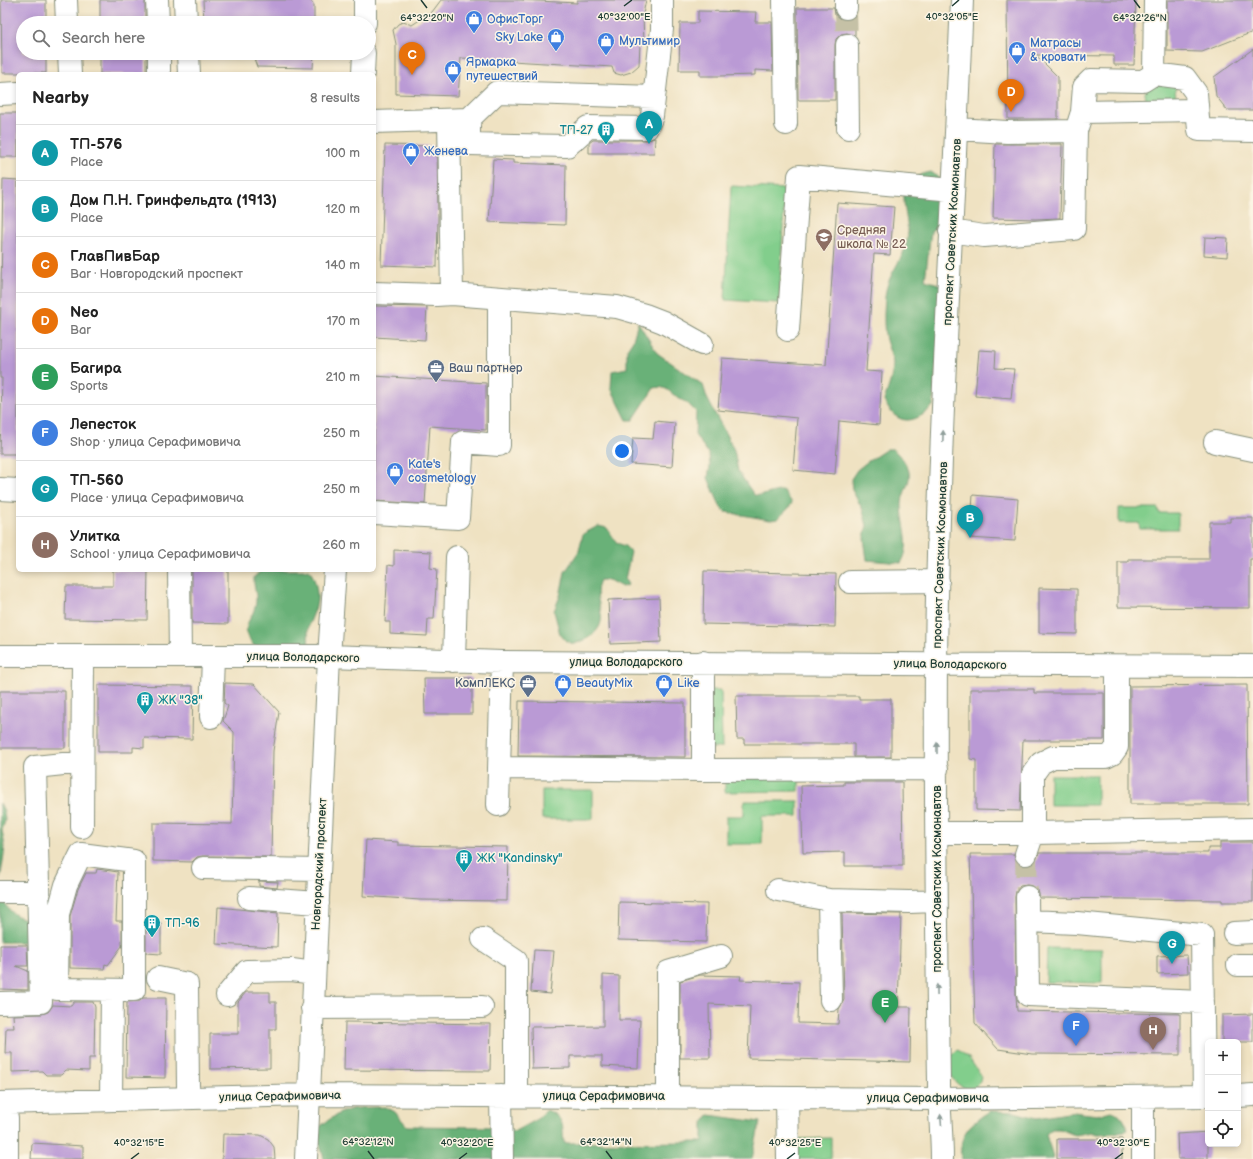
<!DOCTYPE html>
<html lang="en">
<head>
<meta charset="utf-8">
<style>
  :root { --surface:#fff; --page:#f6f6f6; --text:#222; --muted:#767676; --line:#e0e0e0; --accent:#111827 }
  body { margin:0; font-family:"Balsamiq Sans",sans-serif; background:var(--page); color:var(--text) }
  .controls { position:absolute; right:12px; bottom:12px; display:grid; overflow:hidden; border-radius:6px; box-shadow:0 2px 6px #0003 }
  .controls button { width:36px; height:36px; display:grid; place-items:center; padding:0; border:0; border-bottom:1px solid var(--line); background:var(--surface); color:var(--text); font:20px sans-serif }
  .you { position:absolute; left:622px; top:451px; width:14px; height:14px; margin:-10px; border:3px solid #fff; border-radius:50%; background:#1a73e8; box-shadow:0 0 0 6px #1a73e833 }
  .badge { display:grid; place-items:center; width:26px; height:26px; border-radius:50%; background:var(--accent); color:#fff; font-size:13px; font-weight:700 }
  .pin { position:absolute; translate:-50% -33px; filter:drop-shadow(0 1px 2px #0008) }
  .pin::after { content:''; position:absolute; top:21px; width:14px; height:12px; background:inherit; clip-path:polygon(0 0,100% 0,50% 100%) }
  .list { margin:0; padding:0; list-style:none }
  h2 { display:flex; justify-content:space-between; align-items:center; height:52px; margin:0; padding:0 16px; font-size:17px }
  h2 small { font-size:13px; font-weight:400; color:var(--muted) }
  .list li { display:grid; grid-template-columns:26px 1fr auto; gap:12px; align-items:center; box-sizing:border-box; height:56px; padding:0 16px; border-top:1px solid var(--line) }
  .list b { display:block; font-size:15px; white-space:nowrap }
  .list p { margin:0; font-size:13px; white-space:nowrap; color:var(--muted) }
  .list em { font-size:13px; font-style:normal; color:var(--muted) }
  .icon { flex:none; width:22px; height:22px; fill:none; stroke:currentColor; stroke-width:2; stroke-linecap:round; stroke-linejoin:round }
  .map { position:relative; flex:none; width:1253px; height:1159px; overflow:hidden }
  .search { position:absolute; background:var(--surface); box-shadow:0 2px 6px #0003; left:16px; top:16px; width:360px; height:44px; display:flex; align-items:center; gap:10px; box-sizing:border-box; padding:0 14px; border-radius:22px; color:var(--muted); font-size:15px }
  .panel { position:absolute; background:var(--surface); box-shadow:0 2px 6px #0003; left:16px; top:72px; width:360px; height:500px; border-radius:6px }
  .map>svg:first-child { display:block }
  .green { fill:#82ce8c; stroke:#508660 }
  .forest { fill:#69b178; stroke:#447756 }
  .building { fill:#ba9ad5 }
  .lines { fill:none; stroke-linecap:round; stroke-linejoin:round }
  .minor-tunnel { stroke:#c5c1a6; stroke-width:22; stroke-dasharray:22 11; stroke-linecap:butt }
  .minor-casing { stroke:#87907b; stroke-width:24 }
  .minor { stroke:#fff; stroke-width:22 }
  .oneway { fill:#8f9e9a }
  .ticks { fill:none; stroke:#1f3d34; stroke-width:1.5 }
  .labels { text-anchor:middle; stroke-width:3; stroke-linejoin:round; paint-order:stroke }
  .shop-label { font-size:12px; fill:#366cbe; stroke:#fcf5e5; text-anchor:start }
  .culture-label { font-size:12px; fill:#0d838f; stroke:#fcf5e5; text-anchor:start }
  .education-label { font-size:12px; fill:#785e54; stroke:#fcf5e5; text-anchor:start }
  .street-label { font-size:12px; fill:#1f3d34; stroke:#fcf5e5 }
  .service-label { font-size:12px; fill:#4e5e75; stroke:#fcf5e5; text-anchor:start }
  .ticks-label { font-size:10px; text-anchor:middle; fill:#1f3d34; stroke:#fcf5e5; stroke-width:3; stroke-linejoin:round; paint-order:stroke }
</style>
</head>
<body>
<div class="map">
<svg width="1253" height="1159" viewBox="0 0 1253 1159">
  <rect width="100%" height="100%" fill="#fcf5e5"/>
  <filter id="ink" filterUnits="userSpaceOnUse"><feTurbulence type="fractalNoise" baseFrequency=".025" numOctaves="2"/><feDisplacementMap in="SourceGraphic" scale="8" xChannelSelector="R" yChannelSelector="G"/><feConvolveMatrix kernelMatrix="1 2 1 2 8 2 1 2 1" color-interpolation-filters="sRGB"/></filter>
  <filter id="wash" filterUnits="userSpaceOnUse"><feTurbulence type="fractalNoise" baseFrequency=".012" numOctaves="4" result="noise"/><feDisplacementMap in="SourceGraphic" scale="16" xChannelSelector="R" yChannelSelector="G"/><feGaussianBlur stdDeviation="0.9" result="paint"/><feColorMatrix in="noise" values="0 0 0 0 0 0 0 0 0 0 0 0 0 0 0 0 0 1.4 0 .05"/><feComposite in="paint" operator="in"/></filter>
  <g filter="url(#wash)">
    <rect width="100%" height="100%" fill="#efe2c2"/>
    <path class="green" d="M1152,83H1175L1176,103L1146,102L1145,92Z
      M731,186L785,189L779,303L725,300Z
      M1119,508H1158L1159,513H1178V529H1140L1139,523H1119Z
      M707,690H721L722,748H707Z
      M1050,775H1097V805H1050Z
      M799,777V791L725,792V778Z
      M542,790H593V819H542Z
      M744,801H798V816H762V844H726V816H744Z
      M1047,948L1102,949V983L1046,982Z
      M958,1050L969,1058L981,1076L980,1082L973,1089C952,1090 938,1061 958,1050Z
      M831,1138V1159H797V1139Z"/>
    <path class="forest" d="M931,172C949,183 947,198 949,217L931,231L925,280L942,285L933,406C914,425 897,426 884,401C888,388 893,377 893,363C892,355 888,348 886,340C883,326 884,311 885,297C887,273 904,260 907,241C912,213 886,181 931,172Z
      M638,322L657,353L703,385L707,398L734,450L738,471L754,495C765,497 773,490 784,491L792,503L788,509L777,519L770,520L726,512L721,508L708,478L710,466L709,454L695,435L696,412C690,405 686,402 678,398C669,392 666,385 654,388L633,420H627L611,388L612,371L627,368V349L633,340Z
      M887,449H893C899,455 907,463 909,472C911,482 903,492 902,502C901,523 913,544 901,563L867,560L864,538L867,526L863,510L852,490L851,479L857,470L867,462Z
      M598,526L607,528L617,543L625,546L631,552L625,579L628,585L622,587L609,580H600C594,593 599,600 601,614C604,631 587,640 574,644L566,641L560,634L554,611L560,596L565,572L579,551L583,534Z
      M262,570H309C316,578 319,596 316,606C314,614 309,622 308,630C308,637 309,642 308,649L254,646C237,624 254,621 256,602C257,593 253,586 254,577Z
      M0,803L4,811L5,821L2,830L5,847L0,881Z
      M0,891C7,909 9,914 28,920L33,942H0Z
      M386,1107L395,1112L407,1126L494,1127L515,1131L537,1119L547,1110C566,1119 562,1126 564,1143L703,1142V1123L709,1115L760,1122L752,1159H324L319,1141L318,1128C346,1106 352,1108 386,1107Z
      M990,1111L1014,1112L1037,1118L1074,1112L1097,1115L1111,1111L1119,1114L1124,1120L1127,1130L1114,1133L1098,1134L1091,1132L1075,1135L1060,1129H1052L1046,1134C1048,1144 1052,1150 1053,1159H961C959,1132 970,1124 990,1111Z"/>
    <g id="blocks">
      <path class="building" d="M1,0H46V23H23V53H46V73H2Z
        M100,0H145V23H100Z
        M203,0H310L314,5V23H204Z
        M441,0H519L577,3V0H646L643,14L644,44H640L639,65L631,72L621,75L614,73L612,67L461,58L458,96L396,94V44L393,30L398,24L403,22L412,25L432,12Z
        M1007,0H1136L1134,65H1114V56L1036,55L1058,77V119H1008Z
        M1167,0H1253V32L1202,52L1167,51Z
        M797,8H834L835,15L840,19L846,20L855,16V36L847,33L841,34L836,39L835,45V100H798Z
        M698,11L756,12L755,22H772L773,71L755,70V75L720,76H700V70H679L680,23H698Z
        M1253,49V110H1227L1216,96L1214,77Z
        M100,53H146V74H100Z
        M252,53H314L313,68L257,67Z
        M0,113H18V157H0Z
        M655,138L654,153H589V143L593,140H647Z
        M995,144H1062L1060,218L1036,219L993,218Z
        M385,145L437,146L438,217L437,267L381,265Z
        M493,159L513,160V163L566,165L565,225L489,222Z
        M3,179L18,180V454H0L2,378H0V343Z
        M837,203L894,207L890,255L874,254L866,371L882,372L879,425L839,421L835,474L793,470L797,418L718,410L722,358L826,365Z
        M1205,237L1228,238L1227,257L1204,255Z
        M374,306L427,307L425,340L374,337Z
        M979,350L996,351L995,368L1014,369L1011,399L975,396Z
        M374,376L486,383V430L430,426L425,504L374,501Z
        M655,421L675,423L672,467L631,464L633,438L653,439Z
        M973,495L1018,499L1015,541L970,538Z
        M1230,518H1253V559H1250V608L1118,607V562H1128V559H1209V522H1230Z
        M394,550L431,552L430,568L437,569L434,619H428L427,636L390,634V622H385L388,565L394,566Z
        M113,570H148L147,620L65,619L66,586H113Z
        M192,570H228V624L192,623Z
        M704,571L836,574L835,627L703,624Z
        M1039,588L1077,589V634L1039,633Z
        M659,598L661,642L610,644L608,600Z
        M424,678H472V714H425Z
        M225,683L254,684L279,712L273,751L271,857L203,856L197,857L192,862L153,861V823L232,824L234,732L223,721L228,706L224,703Z
        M98,685L193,686L192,739L144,738V748L133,747V752H98Z
        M1247,685L1248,804H1130V686Z
        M970,689H1034V693H1104V740H1023L1020,811L976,810V760L970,759Z
        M0,691H65V748H0Z
        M736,696H859V699H891V757H854V744H744V739H737Z
        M519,701L685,703V757L518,756Z
        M844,782H902L903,866H845V852L803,853L801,786L844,785Z
        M366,840L398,842V845L508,847L507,901L420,900L363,896Z
        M1220,842H1253V902H1222V900L1040,898L1038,890L1033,886L1027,885L1020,886L1016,891L1015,897L1016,995L1017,1011L1180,1014V1055L1032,1054L998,1049L975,1023L970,854H1014L1017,863L1022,866H1028L1035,863L1039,853H1208V848H1220Z
        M97,869L118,872L116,921H122V946L108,965L105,964L104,969L70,968V916L78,889L86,873H96Z
        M259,881L278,882L277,888L259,886Z
        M619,902L707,904L706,942L618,940Z
        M218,907L278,913L277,947L216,944Z
        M842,913L901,914L898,1007H911L910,1062L748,1058L750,1006L709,1004L710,1058H680V981L700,975L741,976L740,980L799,982L798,1023L838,1024L839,1009L844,1000Z
        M146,922L161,923V954L146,953Z
        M0,945H27L28,966H16L28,971V990L0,989Z
        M534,950L554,951L550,994L531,992Z
        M1187,955L1188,973L1157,974V956Z
        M603,975L619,976V1020H640L638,1068L602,1066V1056H570V1068L532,1069L531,1027L603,1026Z
        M246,992H270V1002H276V1029H270V1068L210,1069V1034H238V1002Z
        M143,998H166L165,1078L126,1077L127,1002L140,1001Z
        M74,1002H93L95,1007L94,1058H89V1071L66,1070L61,1075H46L42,1071L12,1072V1053H5L6,1028H14L13,1015L42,1014L48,1012L53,1005L71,1006Z
        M1253,1014V1042H1222V1015Z
        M345,1022L491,1024L490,1071L344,1070Z
        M1208,1132V1159H1178L1177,1134Z
        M223,1134L260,1135L268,1139L274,1147L275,1159H222Z
        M1057,1139H1122V1159H1057Z
        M32,1143L83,1146V1159H31Z"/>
    </g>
  </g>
  <g filter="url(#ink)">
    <use href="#blocks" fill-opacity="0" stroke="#87907b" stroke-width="1"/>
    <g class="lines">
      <path class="minor-tunnel" d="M846,8L847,45
        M1026,854L1027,897"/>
      <defs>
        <path id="minor" d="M66,0L67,23
          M157,0L158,23
          M185,0L186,23
          M784,0L786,124
          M846,0V8
          M365,23V0
          M847,45L848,128
          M69,53L70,74
          M159,53V74
          M188,53L189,74
          M363,74L364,53
          M1154,74L1155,0
          M0,94L18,93
          M1082,112L1197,110
          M469,119L497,92L654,97
          M449,121L452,294
          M374,122L469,119V144L567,146L588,127L647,128L652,116L662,29V0
          M957,129L1007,132L1076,131L1082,112L1084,87L1091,80L1143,81L1154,74L1185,78L1196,93L1199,130L1253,131
          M950,231L984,236L1074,229L1076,131
          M374,293L436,295L452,294L617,307L645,315L663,322L702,344
          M788,330L799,176L953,190
          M1215,442L1253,450
          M0,489L18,490
          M374,513L458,518L463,442L499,445V299
          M179,570L180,656
          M850,582L938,581
          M0,656H329L502,662L1253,666
          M454,661L457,557
          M703,662V770
          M211,717L213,656
          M499,768L703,770L937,769
          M498,805L502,662
          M82,827L83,658
          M937,833H1033V774L1041,763L1053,757H1106L1112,754L1117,747V666
          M81,854L134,861V990L57,989L58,914L66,885Z
          M1026,854L1033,833L1253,829
          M203,868L319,870
          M778,890L829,900L909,902L936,901
          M0,892H37
          M1027,897L1028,995L1203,1002
          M249,898L318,903
          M829,900L831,1000
          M1027,921L1077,923L1202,935L1204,1096
          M1234,933L1253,932
          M483,939L516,961V1096
          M1238,965H1253
          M158,978L187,984L188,1087L187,1098
          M227,995L247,971L292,970L314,973
          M0,1003L41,1002L35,767L82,762
          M312,1008L482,1007
          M501,1096L502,1159
          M1238,1096L1253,1095
          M668,1097V972L721,956
          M1143,1097V1159
          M787,1098L788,1159
          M111,1100L112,990
          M0,1103L309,1095L939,1099L1208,1096
          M7,1159V1118
          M306,1159L329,656L335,570
          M942,1159C942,1134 939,1109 939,1083C937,944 935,804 936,664C938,442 953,221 962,0"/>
      </defs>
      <use href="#minor" class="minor-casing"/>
      <use href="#minor" class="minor"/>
    </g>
    <defs><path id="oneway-solid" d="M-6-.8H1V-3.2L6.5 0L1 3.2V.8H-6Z"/></defs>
    <g class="oneway">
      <use href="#oneway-solid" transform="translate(943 436) rotate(-88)"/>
      <use href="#oneway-solid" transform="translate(937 748) rotate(-90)"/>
      <use href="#oneway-solid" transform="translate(937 990) rotate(-91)"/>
      <use href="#oneway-solid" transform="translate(941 1120) rotate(-95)"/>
    </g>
  </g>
  <path class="ticks" d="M421,0L427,8M1134,0L1140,8M624,6L632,0M952,6L959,0M368,1151L374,1159M606,1151L612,1159M131,1159L139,1153M459,1159L467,1153M787,1159L795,1153M1115,1159L1123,1153"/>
  <defs>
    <symbol id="shop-pin" viewBox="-11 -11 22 30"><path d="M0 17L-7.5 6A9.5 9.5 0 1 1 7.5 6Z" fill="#3f7fe0" stroke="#fcf5e5"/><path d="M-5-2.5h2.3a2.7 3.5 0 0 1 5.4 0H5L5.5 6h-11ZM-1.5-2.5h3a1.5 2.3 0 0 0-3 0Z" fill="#fff"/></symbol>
    <symbol id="building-pin" viewBox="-11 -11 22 30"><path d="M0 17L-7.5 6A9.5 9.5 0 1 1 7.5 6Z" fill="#0f9aa8" stroke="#fcf5e5"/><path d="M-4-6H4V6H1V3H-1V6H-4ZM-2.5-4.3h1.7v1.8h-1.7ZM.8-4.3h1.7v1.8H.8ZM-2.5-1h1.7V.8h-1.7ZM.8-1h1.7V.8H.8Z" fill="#fff"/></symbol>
    <symbol id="school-pin" viewBox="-11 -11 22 30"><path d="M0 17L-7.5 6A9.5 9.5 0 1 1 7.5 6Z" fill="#8d6e63" stroke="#fcf5e5"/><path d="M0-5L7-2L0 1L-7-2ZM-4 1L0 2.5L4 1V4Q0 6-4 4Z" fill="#fff"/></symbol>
    <symbol id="office-pin" viewBox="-11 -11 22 30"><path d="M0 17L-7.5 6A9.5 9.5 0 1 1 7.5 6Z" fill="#5c6f8a" stroke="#fcf5e5"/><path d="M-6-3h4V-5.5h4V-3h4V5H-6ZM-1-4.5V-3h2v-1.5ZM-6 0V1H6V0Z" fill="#fff"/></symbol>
  </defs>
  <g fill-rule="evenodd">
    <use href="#shop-pin" x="464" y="9" width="20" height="27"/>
    <use href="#shop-pin" x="546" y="27" width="20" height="27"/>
    <use href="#shop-pin" x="596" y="31" width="20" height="27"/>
    <use href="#shop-pin" x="1007" y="40" width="20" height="27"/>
    <use href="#shop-pin" x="443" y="59" width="20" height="27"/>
    <use href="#building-pin" x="596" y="120" width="20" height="27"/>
    <use href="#shop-pin" x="401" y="141" width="20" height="27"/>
    <use href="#school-pin" x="814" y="227" width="20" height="27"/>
    <use href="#office-pin" x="426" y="358" width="20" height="27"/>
    <use href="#shop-pin" x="385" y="461" width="20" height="27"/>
    <use href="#office-pin" x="518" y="673" width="20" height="27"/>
    <use href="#shop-pin" x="553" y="673" width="20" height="27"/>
    <use href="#shop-pin" x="654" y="673" width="20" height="27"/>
    <use href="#building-pin" x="135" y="690" width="20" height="27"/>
    <use href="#building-pin" x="454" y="848" width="20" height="27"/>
    <use href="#building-pin" x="142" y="913" width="20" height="27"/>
  </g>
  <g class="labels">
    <g class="shop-label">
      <text x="487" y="23">ОфисТорг</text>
      <text x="543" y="41" text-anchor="end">Sky Lake</text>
      <text x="619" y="45">Мультимир</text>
      <text x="1030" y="47">Матрасы<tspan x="1030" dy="14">&amp; кровати</tspan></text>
      <text x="466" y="66">Ярмарка<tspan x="466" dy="14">путешествий</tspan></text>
      <text x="424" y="155">Женева</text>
      <text x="408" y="468">Kate's<tspan x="408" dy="14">cosmetology</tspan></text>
      <text x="576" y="687">BeautyMix</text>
      <text x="677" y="687">Like</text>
    </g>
    <g class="culture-label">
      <text x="593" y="134" text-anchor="end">ТП-27</text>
      <text x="158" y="704">ЖК "38"</text>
      <text x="477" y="862">ЖК "Kandinsky"</text>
      <text x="165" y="927">ТП-96</text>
    </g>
    <g class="education-label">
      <text x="837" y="234">Средняя<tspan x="837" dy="14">школа № 22</tspan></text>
    </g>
    <g class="street-label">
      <text transform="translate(952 232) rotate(-87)" y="4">проспект Советских Космонавтов</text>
      <text transform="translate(940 555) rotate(-88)" y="4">проспект Советских Космонавтов</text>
      <text transform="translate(303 657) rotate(1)" y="4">улица Володарского</text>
      <text x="626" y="666">улица Володарского</text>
      <text transform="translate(950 664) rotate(1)" y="4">улица Володарского</text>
      <text transform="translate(319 864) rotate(-87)" y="4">Новгородский проспект</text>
      <text transform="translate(937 879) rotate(-90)" y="4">проспект Советских Космонавтов</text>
      <text transform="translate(280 1096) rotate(-1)" y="4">улица Серафимовича</text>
      <text x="604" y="1100">улица Серафимовича</text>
      <text x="928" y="1102">улица Серафимовича</text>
    </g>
    <g class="service-label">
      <text x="449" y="372">Ваш партнер</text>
      <text x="515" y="687" text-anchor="end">КомпЛЕКС</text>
    </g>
  </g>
  <g class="ticks-label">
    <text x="624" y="20">40°32'00"E</text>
    <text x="952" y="20">40°32'05"E</text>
    <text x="1140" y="21">64°32'26"N</text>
    <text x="427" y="21">64°32'20"N</text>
    <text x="368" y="1145">64°32'12"N</text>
    <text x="606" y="1145">64°32'14"N</text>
    <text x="139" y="1146">40°32'15"E</text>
    <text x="467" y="1146">40°32'20"E</text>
    <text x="795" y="1146">40°32'25"E</text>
    <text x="1123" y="1146">40°32'30"E</text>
  </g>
</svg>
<div class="controls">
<button>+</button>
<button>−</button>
<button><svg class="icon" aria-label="locate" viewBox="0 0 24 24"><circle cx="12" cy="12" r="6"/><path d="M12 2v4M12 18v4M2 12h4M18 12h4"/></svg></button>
</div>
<div class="you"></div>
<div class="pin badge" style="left:649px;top:144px;background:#0f9aa8">A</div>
<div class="pin badge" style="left:970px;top:538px;background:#0f9aa8">B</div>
<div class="pin badge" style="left:412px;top:75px;background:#e8710a">C</div>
<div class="pin badge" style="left:1011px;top:112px;background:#e8710a">D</div>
<div class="pin badge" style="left:885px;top:1023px;background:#2e9e5b">E</div>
<div class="pin badge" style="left:1076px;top:1046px;background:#3f7fe0">F</div>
<div class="pin badge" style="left:1172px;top:964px;background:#0f9aa8">G</div>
<div class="pin badge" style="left:1153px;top:1050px;background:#8d6e63">H</div>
<div class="search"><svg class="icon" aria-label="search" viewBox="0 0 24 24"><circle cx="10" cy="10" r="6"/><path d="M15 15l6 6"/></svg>Search here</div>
<section class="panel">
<h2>Nearby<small>8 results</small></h2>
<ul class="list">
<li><span class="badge" style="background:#0f9aa8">A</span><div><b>ТП-576</b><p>Place</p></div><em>100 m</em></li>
<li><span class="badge" style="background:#0f9aa8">B</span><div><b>Дом П.Н. Гринфельдта (1913)</b><p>Place</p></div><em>120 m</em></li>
<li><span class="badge" style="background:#e8710a">C</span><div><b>ГлавПивБар</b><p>Bar · Новгородский проспект</p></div><em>140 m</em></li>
<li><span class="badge" style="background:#e8710a">D</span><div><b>Neo</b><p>Bar</p></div><em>170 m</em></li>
<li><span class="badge" style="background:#2e9e5b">E</span><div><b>Багира</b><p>Sports</p></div><em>210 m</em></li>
<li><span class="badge" style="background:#3f7fe0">F</span><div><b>Лепесток</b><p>Shop · улица Серафимовича</p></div><em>250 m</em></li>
<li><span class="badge" style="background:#0f9aa8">G</span><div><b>ТП-560</b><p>Place · улица Серафимовича</p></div><em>250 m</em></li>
<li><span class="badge" style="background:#8d6e63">H</span><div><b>Улитка</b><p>School · улица Серафимовича</p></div><em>260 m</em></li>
</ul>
</section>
</div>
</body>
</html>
